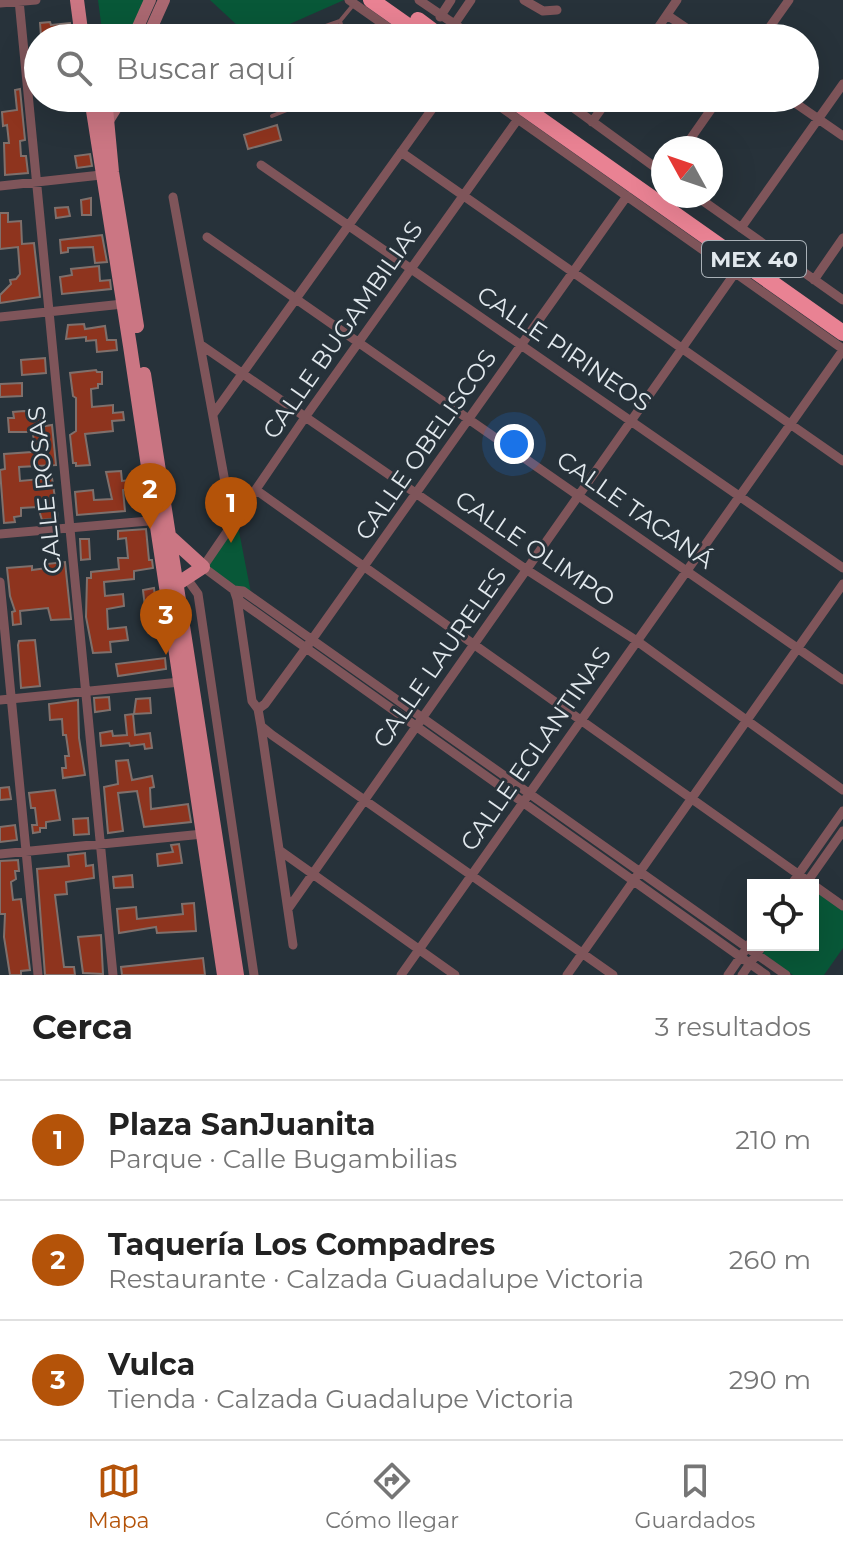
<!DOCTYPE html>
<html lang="es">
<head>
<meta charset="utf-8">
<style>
  :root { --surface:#fff; --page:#f6f6f6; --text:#222; --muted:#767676; --line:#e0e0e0; --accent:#b45309 }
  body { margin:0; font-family:Montserrat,sans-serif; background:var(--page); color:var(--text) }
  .controls { position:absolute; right:24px; bottom:24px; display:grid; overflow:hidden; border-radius:0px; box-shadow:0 8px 32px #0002 }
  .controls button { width:72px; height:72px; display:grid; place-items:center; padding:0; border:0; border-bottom:2px solid var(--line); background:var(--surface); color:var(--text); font:40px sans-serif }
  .compass { position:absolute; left:651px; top:136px; width:72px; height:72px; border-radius:50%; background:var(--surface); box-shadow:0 8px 32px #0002; rotate:310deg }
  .you { position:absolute; left:514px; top:444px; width:28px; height:28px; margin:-20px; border:6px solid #fff; border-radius:50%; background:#1a73e8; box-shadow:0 0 0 12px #1a73e833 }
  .badge { display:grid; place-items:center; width:52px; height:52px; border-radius:50%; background:var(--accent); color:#fff; font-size:26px; font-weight:700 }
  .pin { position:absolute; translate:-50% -66px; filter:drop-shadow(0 2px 4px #0008) }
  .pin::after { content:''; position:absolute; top:42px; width:28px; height:24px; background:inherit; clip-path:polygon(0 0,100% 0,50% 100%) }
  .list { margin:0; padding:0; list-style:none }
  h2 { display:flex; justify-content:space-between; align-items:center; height:104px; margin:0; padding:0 32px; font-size:34px }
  h2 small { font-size:26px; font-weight:400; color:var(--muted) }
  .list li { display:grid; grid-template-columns:52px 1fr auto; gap:24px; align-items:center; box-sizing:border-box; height:120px; padding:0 32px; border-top:2px solid var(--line) }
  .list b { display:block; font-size:30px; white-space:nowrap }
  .list p { margin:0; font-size:26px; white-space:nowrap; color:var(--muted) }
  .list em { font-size:26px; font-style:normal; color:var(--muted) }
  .icon { flex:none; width:44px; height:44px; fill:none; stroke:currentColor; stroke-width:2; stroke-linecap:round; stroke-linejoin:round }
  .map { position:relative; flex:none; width:843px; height:975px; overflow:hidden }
  .search { position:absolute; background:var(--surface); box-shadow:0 8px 32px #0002; left:24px; right:24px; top:24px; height:88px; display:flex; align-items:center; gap:20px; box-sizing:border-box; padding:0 28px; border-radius:44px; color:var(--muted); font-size:30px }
  .sheet { height:464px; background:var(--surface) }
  nav { display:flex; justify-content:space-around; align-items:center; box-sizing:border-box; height:112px; border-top:2px solid var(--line); background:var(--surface); font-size:22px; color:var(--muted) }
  nav a { display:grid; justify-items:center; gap:4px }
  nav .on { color:var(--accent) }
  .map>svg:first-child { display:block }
  .green { fill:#085838 }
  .building { fill:#8e341e; stroke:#7f706c; stroke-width:2 }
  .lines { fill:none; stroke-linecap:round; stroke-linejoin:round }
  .lane { stroke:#7f555a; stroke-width:4 }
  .street { stroke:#7f555a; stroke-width:9 }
  .secondary { stroke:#aa6871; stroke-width:12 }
  .primary { stroke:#cb7683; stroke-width:14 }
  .highway { stroke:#e98293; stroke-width:16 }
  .labels { text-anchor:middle; stroke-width:6; stroke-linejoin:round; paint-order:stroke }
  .shield { fill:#27323a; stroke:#a9b1b7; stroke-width:2 }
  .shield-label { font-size:22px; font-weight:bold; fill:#e1e8ed }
  .street-label { font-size:24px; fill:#e1e8ed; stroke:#27323a }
</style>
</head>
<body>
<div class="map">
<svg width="843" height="975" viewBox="0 0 843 975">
  <rect width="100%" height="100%" fill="#27323a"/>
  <path class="green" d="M98,0H150L133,38H103Z
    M210,0H344L258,38H251Z
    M237,521L251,593L241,591L205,566Z
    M813,885L843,901V948L824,975H793L761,952L766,945H813Z"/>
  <path class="building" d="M50,22L51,25L70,23L71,34L41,36L40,23Z
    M20,89L25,140L20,141L21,156H26L28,173L5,175L4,143H9L7,125L3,126L2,112L17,110L15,90Z
    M277,125L281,140L248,149L244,135Z
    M90,154L92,166L77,168L75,156Z
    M91,198V215H82L81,200Z
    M68,207L70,216L56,218L55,208Z
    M0,213H8V222L21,221L22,244L34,243L40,297L0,303V295L11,284L10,280L16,279L20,274L18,247L0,249Z
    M102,235L107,262L95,263L93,247L68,248V252L61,253L60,240Z
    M99,266L100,281L110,280L111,289L62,294L60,277L72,275L71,269Z
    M84,324L85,329L105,326L107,340H116L117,350L97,352L96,340L86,341V337L66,339L68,325Z
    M45,358L46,373L22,375L21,360Z
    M96,370L97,372H102V384H98V388L91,389L92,407L113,405V413L123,412L124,420L112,421L113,431L85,434L90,465L76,466V463H73L70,435L76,431V398L73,396L70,373Z
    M22,383V396L0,397V384Z
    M24,411L30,412L31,415L43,413L45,426L52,425L56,465L19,467L20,481L52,478L58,518L42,520L38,507L21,508V516L14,517L15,522L4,523L0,470L5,469L4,454L32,452L34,449L33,432H9L8,418H14L13,412Z
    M121,471L122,481L138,479L139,488L123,490L125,511L77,515L75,492L93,490L94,500L112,499L106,472Z
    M146,529L149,560H152L153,568L134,571V579L104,582L105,596L123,594L124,606L107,609L108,629L126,627L128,640L110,642L111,652L93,653L86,617L87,578H91V572L119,569L118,558H128L126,538L118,539V531Z
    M80,539H89L90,559L81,560Z
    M65,562L71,619L51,620L48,608L20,611L21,624L13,625L12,612L15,611L10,596L7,568L32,566V570L47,568L46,564Z
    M154,588L156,605L145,607L143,590Z
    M35,640L40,686L21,688L18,645L19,641Z
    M165,658L166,669L118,676L116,664Z
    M109,697L110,710L95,712L94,698Z
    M150,698L151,713L134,714L136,699Z
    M78,700L79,738L85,775L63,778L62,768H66L65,756H69L66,735H63L62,719L50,720L49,704Z
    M133,714L135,735L150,733L152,748L145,749L144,744L130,746L129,743L101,746L100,733L112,731L113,736L127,735L125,715Z
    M128,760L132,780L152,776L154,787L150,788L151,809L188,804L191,822L144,827L137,791L118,793L123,831L108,833L104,787L118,784L116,761Z
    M9,787L11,799L0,800V788Z
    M55,790L60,820L46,822V828H40V832L33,833L32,825H37L35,808H31L29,793Z
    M88,818L89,834L74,835L73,819Z
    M15,825L17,840L0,842V827Z
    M179,844L182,863L158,866L157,854L173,852L171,845Z
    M85,853L86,866L93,865L94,878L66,882L67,894L55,895L64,967H74L75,975H45L37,869L69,866L68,855Z
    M18,860L19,871H15L16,879L11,882L13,900L21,899L30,970L21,971V975H10L4,937L5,914H0V861Z
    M132,875L133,887L114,888L113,877Z
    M194,903L196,931L157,933L156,927L119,933L117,909L136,907L137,919L183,914L182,904Z
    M101,935L103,974L83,973L78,937Z
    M203,958L205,975H122L121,967Z"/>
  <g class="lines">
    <path class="lane" d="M340,21L345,38
      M292,38L340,21L354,4
      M272,116L317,98"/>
    <path class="street" d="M19,0L113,975
      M349,0L403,38
      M419,0L475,38
      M524,0L543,11L557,10
      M0,3L36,0
      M667,15L701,38
      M440,17L451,0
      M445,38L471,0
      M651,38L677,0
      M762,38L789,0
      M488,98L843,349
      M560,98L663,173
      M788,98L843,136
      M518,119L306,416L203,567L234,590L243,591L786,975
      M592,122L609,98
      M684,148L719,98
      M401,152L843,461
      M261,165L843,568
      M0,186L101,175
      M696,196L843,300
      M173,197L227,493L238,516
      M741,228L843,84
      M207,237L843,680
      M814,280L843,238
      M0,317L123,304
      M201,345L527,570L637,641L843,790
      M214,413L440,98
      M256,490L843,906
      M0,534L160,520
      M0,582L38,975
      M190,583L198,594L254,975
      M234,590L237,599L766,975
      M239,596L237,599L252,701L258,709
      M0,700L180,682
      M261,726L293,945
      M279,850L455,975
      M0,854L203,834
      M791,885L843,811
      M805,885L843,831
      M288,909L735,273
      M401,975L843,350
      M567,975L843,584
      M613,975L272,735L261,726L258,709L265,704L306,648L627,196
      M728,975L753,939
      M742,975L763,945"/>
    <path class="secondary" d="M133,38L150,0
      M147,38L164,0
      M104,127L122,98"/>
    <path class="primary" d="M77,0L82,38
      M91,98L130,346L224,975
      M105,98L112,172L137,326
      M144,374L237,975
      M170,537L203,567
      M169,585L177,584L203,567"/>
    <path class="highway" d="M371,0L425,38
      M418,20L442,38
      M510,98L843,333"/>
  </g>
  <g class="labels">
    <rect class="shield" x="702" y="241" width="104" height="36" rx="6"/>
    <g class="shield-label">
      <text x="754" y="267">MEX 40</text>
    </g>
    <g class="street-label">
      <text transform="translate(343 330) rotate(-55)" y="8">CALLE BUGAMBILIAS</text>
      <text transform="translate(564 349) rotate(34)" y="8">CALLE PIRINEOS</text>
      <text transform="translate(426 445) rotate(-55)" y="8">CALLE OBELISCOS</text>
      <text transform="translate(45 490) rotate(-96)" y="8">CALLE ROSAS</text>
      <text transform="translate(635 510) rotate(35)" y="8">CALLE TACANÁ</text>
      <text transform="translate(535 549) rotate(34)" y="8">CALLE OLIMPO</text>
      <text transform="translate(440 658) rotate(-55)" y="8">CALLE LAURELES</text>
      <text transform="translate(536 749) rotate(-55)" y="8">CALLE EGLANTINAS</text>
    </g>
  </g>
</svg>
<div class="controls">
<button><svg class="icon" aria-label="locate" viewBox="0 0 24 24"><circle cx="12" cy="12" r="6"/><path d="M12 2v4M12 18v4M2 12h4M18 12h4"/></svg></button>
</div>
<svg class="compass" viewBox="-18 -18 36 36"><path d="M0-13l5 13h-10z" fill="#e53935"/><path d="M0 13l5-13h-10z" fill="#767676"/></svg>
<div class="you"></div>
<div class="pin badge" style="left:231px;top:543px">1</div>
<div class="pin badge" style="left:150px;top:529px">2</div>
<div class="pin badge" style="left:166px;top:655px">3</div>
<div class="search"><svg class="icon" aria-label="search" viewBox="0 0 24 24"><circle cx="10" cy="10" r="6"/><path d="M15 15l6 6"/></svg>Buscar aquí</div>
</div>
<section class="sheet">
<h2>Cerca<small>3 resultados</small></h2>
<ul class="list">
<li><span class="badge">1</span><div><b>Plaza SanJuanita</b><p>Parque · Calle Bugambilias</p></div><em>210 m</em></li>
<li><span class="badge">2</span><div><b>Taquería Los Compadres</b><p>Restaurante · Calzada Guadalupe Victoria</p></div><em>260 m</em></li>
<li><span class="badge">3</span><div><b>Vulca</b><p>Tienda · Calzada Guadalupe Victoria</p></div><em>290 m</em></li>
</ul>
</section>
<nav>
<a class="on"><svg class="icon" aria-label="map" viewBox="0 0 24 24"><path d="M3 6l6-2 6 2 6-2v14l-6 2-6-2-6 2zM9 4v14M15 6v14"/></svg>Mapa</a>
<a><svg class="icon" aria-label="directions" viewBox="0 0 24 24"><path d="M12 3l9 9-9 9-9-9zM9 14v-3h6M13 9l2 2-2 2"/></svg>Cómo llegar</a>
<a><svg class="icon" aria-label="saved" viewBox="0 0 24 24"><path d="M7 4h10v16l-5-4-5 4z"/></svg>Guardados</a>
</nav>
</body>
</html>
